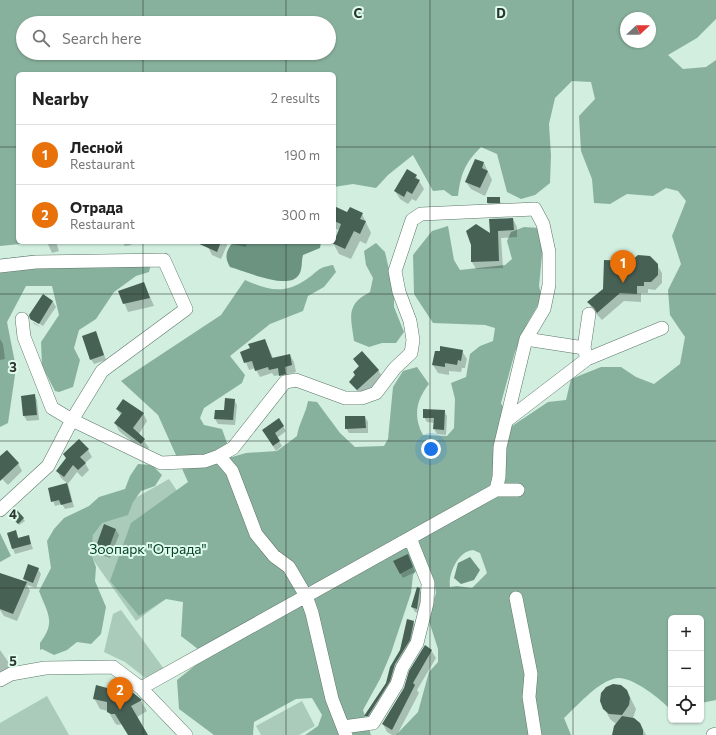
<!DOCTYPE html>
<html lang="en">
<head>
<meta charset="utf-8">
<style>
  :root { --surface:#fff; --page:#f6f6f6; --text:#222; --muted:#767676; --line:#e0e0e0; --accent:#ea580c }
  body { margin:0; font-family:Commissioner,sans-serif; background:var(--page); color:var(--text) }
  .controls { position:absolute; right:12px; bottom:12px; display:grid; overflow:hidden; border-radius:6px; box-shadow:0 1px 3px #0004 }
  .controls button { width:36px; height:36px; display:grid; place-items:center; padding:0; border:0; border-bottom:1px solid var(--line); background:var(--surface); color:var(--text); font:20px sans-serif }
  .compass { position:absolute; left:620px; top:12px; width:36px; height:36px; border-radius:50%; background:var(--surface); box-shadow:0 1px 3px #0004; rotate:68deg }
  .you { position:absolute; left:431px; top:449px; width:14px; height:14px; margin:-10px; border:3px solid #fff; border-radius:50%; background:#1a73e8; box-shadow:0 0 0 6px #1a73e833 }
  .badge { display:grid; place-items:center; width:26px; height:26px; border-radius:50%; background:var(--accent); color:#fff; font-size:13px; font-weight:700 }
  .pin { position:absolute; translate:-50% -33px; filter:drop-shadow(0 1px 2px #0008) }
  .pin::after { content:''; position:absolute; top:21px; width:14px; height:12px; background:inherit; clip-path:polygon(0 0,100% 0,50% 100%) }
  .list { margin:0; padding:0; list-style:none }
  h2 { display:flex; justify-content:space-between; align-items:center; height:52px; margin:0; padding:0 16px; font-size:17px }
  h2 small { font-size:13px; font-weight:400; color:var(--muted) }
  .list li { display:grid; grid-template-columns:26px 1fr auto; gap:12px; align-items:center; box-sizing:border-box; height:60px; padding:0 16px; border-top:1px solid var(--line) }
  .list b { display:block; font-size:15px; white-space:nowrap }
  .list p { margin:0; font-size:13px; white-space:nowrap; color:var(--muted) }
  .list em { font-size:13px; font-style:normal; color:var(--muted) }
  .icon { flex:none; width:22px; height:22px; fill:none; stroke:currentColor; stroke-width:2; stroke-linecap:round; stroke-linejoin:round }
  .map { position:relative; flex:none; width:716px; height:735px; overflow:hidden }
  .search { position:absolute; background:var(--surface); box-shadow:0 1px 3px #0004; left:16px; top:16px; width:320px; height:44px; display:flex; align-items:center; gap:10px; box-sizing:border-box; padding:0 14px; border-radius:22px; color:var(--muted); font-size:15px }
  .panel { position:absolute; background:var(--surface); box-shadow:0 1px 3px #0004; left:16px; top:72px; width:320px; height:172px; border-radius:6px }
  .map>svg:first-child { display:block }
  .green { fill:#aacbba }
  .forest { fill:#88b19d; fill-rule:evenodd }
  .water { fill:#6b9380 }
  .shadow { fill:#0003 }
  .building { fill:#486155 }
  .lines { fill:none; stroke-linecap:round; stroke-linejoin:round }
  .minor-casing { stroke:#5d776a; stroke-width:14 }
  .minor { stroke:#fff; stroke-width:13 }
  .grid { fill:none; stroke:#2c3732; stroke-width:1; stroke-opacity:0.55 }
  .labels { text-anchor:middle; stroke-width:4; stroke-linejoin:round; paint-order:stroke }
  .park-label { font-size:14px; fill:#08412c; stroke:#defbec }
  .grid-label { font-size:13px; text-anchor:middle; font-weight:bold; fill:#2c3732; stroke:#defbec; stroke-width:4; stroke-linejoin:round; paint-order:stroke }
</style>
</head>
<body>
<div class="map">
<svg width="716" height="735" viewBox="0 0 716 735">
  <rect width="100%" height="100%" fill="#d1eedf"/>
  <path class="green" d="M169,479L222,557L136,621L87,551L100,518Z
    M121,610L164,669L148,680L125,662L104,652L113,614Z
    M47,696L69,735H0V723Z
    M302,701L315,726L299,735H261L256,726Z"/>
  <path class="forest" d="M0,0H716V19L697,38L668,55L683,69L706,67L716,60V700L701,703V618H671V710C660,699 629,673 613,679C596,684 577,706 564,718L571,735H396L418,712L429,672L438,662V649L429,621L431,608L436,593L434,580L428,566H420L413,575L411,593L391,653L380,679L363,710L371,735H305L318,726L322,715L312,698L296,699L254,722L253,735H214L179,709L177,680L207,656L181,636L183,602L166,599L139,616L110,581L131,523L188,482L158,415L121,381L221,315L245,280C268,290 284,295 307,279C319,271 316,268 333,265L336,272L324,287L308,296L303,311L270,324L230,356L245,375L242,383L204,408L200,418L204,425L222,429L232,457L246,453L277,451L297,436C299,423 306,413 308,401L317,402L340,433L355,447L384,446L388,439L393,387L403,371L417,367L429,384C416,400 413,417 423,435L447,436L454,428L455,399L451,383L466,377L470,354L480,346L493,341L495,328L485,325L433,323L414,294L413,255L432,231L448,226L454,260L460,270L505,265L512,259L507,241L511,232L524,227L539,228L543,245L539,286L542,298L528,322L515,352L501,403L512,426L548,402L566,400L571,379L601,367H621L636,377L654,384L680,364L685,337L670,315L668,290L681,264L672,236L686,201L678,191L666,188L653,196L627,194L610,204L594,203L592,179L581,151L579,116L595,99L591,82L572,81L555,98L549,124L551,156L550,183L535,195L521,199L507,192L497,154L481,147C465,163 461,173 458,196H452L444,190L433,191L413,155L388,175L376,188L353,184L334,187V74H18V242H21L20,244L0,246ZM626,18H650V42H626ZM23,23H329V53H23ZM473,550L480,553L487,573L472,588L457,586L450,587C448,574 458,551 473,550Z
    M376,243L385,252L394,292V307L404,332L396,343H382L369,347L354,341C351,317 345,305 370,292L373,278L366,265L364,251Z
    M34,255L153,256L149,272L136,276L114,292L96,319L79,330L74,348L80,360L73,387L59,392L55,391L42,366L41,342L59,315L52,286H26L7,322L16,368L8,423L0,427V259Z
    M138,464L152,465L162,475L155,486L141,491L133,502L128,515L102,523L93,535L91,554L96,567L95,581L106,607L101,634L91,644L77,642L67,650L54,655L42,649L40,650V643C56,622 48,614 39,591L51,568L47,541L54,529L64,518L89,506L99,497L125,489L130,476Z
    M0,533L11,556L0,562Z"/>
  <path class="water" d="M233,242L286,244L321,242L320,248L303,255C301,262 303,270 298,276C287,290 245,271 230,267C224,257 226,251 233,242Z
    M470,557L480,570L474,580L461,584L454,578L458,563Z"/>
  <path class="shadow" d="M484,163L492,180L485,196L471,189L466,182Z
    M416,176L424,189L416,201L412,199L408,204L400,199L395,191Z
    M499,198L502,207L491,208L488,203Z
    M334,207L348,214H362L371,233L366,244L360,241L351,259L339,254L333,243L339,230L334,228Z
    M513,219L517,227V237L501,238L503,268L476,269L472,262V245Z
    M47,242H56L59,251L52,253Z
    M122,242H131V245L125,246Z
    M210,242H247L246,247L228,243L221,259L212,255L208,247Z
    M657,265L662,273V283L655,290L648,289V293H641V302L624,301L602,320L593,310L589,303L604,290Z
    M144,283L154,306L128,312L120,292Z
    M43,295L53,302L56,307L43,326L32,319Z
    M33,322L42,328L34,324Z
    M98,338L106,360L94,364L91,359Z
    M0,339L3,344L5,359L0,360Z
    M265,340L273,358L290,355L294,362L296,372L288,374L289,381L284,382L280,375L274,376L272,373L260,377L255,368L249,370L242,352L251,349Z
    M462,351L467,359L465,368H462L461,372L449,371V375L438,373L433,365L436,352Z
    M354,360L378,370L383,378L362,397L350,382L356,376L359,367Z
    M34,395L37,400L39,420L27,421L24,416Z
    M234,400L237,405L235,425L218,424L215,419L225,411Z
    M117,409L143,413L147,421L139,434L149,448L146,452L119,431L115,423L121,416Z
    M444,411L447,416L446,435L437,434L434,429L435,423L427,422L424,417Z
    M365,417L368,422V433H349L346,428Z
    M283,426L286,431L277,438L282,446L276,451L266,435Z
    M88,450L92,457L85,463L89,470L82,477L77,472L68,484L61,478L57,471Z
    M0,458L18,463L22,471L8,485L0,477Z
    M68,484L74,507L65,509L62,504L55,506L49,489Z
    M17,512L25,521L19,525L13,518Z
    M105,526L116,530L119,535L110,558L99,554L96,549Z
    M16,532L19,539L28,536L33,549L15,554L13,549Z
    M410,560L415,572L403,578L394,562Z
    M29,565L38,569L41,574L36,588L27,585L30,591L17,621L4,616L0,610V574L26,583L24,579Z
    M419,589L422,594L420,613L415,612L412,607Z
    M413,622L417,628L413,647L369,722L365,716L386,684L391,668L401,651Z
    M0,650L11,666L0,675Z
    M431,650L436,658L417,690L419,693L397,735H392L387,732L383,724Z
    M627,691L636,709L633,718L640,723L646,735H614L616,724L610,719L604,708Z
    M131,692L141,701L147,711L137,717L147,735H129L123,724L117,725L115,723L108,711L100,709L94,698L124,696Z"/>
  <path class="building" d="M475,159L484,162L482,168L488,171L480,188L465,182Z
    M407,169L417,175L415,178L420,180L412,194L407,191L404,197L394,191Z
    M487,197H500V203H487Z
    M334,206L347,212L350,207L363,213L360,219L366,221L360,234L354,231L345,249L332,243L334,242L341,224L334,221Z
    M513,218L514,230L498,231L499,261L471,262V245L466,231L476,224L490,233L489,219Z
    M195,242H221L217,252Z
    M638,255L650,256L658,264V275L651,282H644V286H637V294L620,293L597,313L594,308L587,302L603,289L604,260L631,261Z
    M144,282L150,298L123,304L118,291Z
    M43,294L53,301L39,324L30,319L29,315Z
    M96,331L104,355L90,360L82,336Z
    M265,339L272,358L290,354L292,365L285,367L286,374L279,376L278,368L269,370L268,367L255,371L252,361L244,363L240,352L250,348L248,344Z
    M440,346L463,350L461,361L458,360L457,365L445,363V367L432,365L435,351H440Z
    M362,351L379,370L357,390L349,382L355,375L353,372L359,366L353,359Z
    M35,394L37,415L23,416L21,396Z
    M225,398L235,399L233,420L214,419L215,410H224Z
    M123,399L144,413L133,428L145,439L141,444L114,423L122,413L116,409Z
    M423,409L445,410L444,430L433,429L434,418H423Z
    M345,416H365L366,428L345,429Z
    M279,418L284,426L275,433L280,441L273,446L262,430Z
    M79,439L89,449L80,457L86,463L78,470L73,465L64,477L56,471L66,458L63,454Z
    M7,450L19,463L0,481V456Z
    M67,483L72,502L61,505L59,500L51,502L48,488Z
    M17,510L24,518L18,524L11,516Z
    M104,524L116,529L107,553L95,549Z
    M16,530L18,538L29,535L31,544L12,549L7,533Z
    M408,554L413,567L400,574L393,561Z
    M28,564L39,568L33,583L23,579Z
    M0,573L27,582L13,614L0,609Z
    M417,587L420,588L417,609L411,607Z
    M407,619L414,621L410,640L395,664L390,681L368,716H364L386,683L390,667L400,650Z
    M425,645L432,650L413,683L415,685L392,730L382,724L404,688L409,671Z
    M118,684L124,695L131,691L142,700L131,706L148,735H128L115,714H111L107,712V702L93,699L96,685L111,689Z
    M613,684L621,685L627,690L630,698L629,705L622,715L609,714L603,709L600,701L601,693L606,687Z
    M622,716L634,718L640,723L643,730V735H612L614,726Z"/>
  <g class="lines">
    <defs>
      <path id="minor" d="M0,266L36,262L164,260L186,309L102,371L72,420L48,466L0,510
        M22,319L24,337L52,408L72,420L161,463L205,461L219,456L233,448L285,382L296,380L345,398H362L376,393L395,368L411,353L413,340L410,321L399,292L395,271L412,220L421,214L535,209L543,224L549,252V285L544,309L526,339L500,447L499,477L496,490
        M526,339L584,348L589,314
        M587,359L662,328
        M506,421L587,359L584,348
        M219,456L232,471L256,534L274,556L289,567L306,596L312,613L332,699L346,735
        M516,598L531,674L529,697L535,735
        M0,680L11,674L45,668L113,667L141,688L186,735
        M141,688L496,490H518
        M343,727L373,723L397,684L402,668L417,643L427,603L428,583L410,538
        M713,735L716,734"/>
    </defs>
    <use href="#minor" class="minor-casing"/>
    <use href="#minor" class="minor"/>
  </g>
  <path class="grid" d="M143,0V23M286,0V23M430,0V735M573,0V735M143,53V74M286,53V74M0,147H18M334,147H716M143,242V735M286,242V735M0,294H716M0,441H716M0,588H716"/>
  <g class="labels">
    <g class="park-label">
      <text x="148" y="554">Зоопарк "Отрада"</text>
    </g>
  </g>
  <g class="grid-label">
    <text x="358" y="18">C</text>
    <text x="501" y="18">D</text>
    <text x="13" y="372">3</text>
    <text x="13" y="519">4</text>
    <text x="13" y="666">5</text>
  </g>
</svg>
<div class="controls">
<button>+</button>
<button>−</button>
<button><svg class="icon" aria-label="locate" viewBox="0 0 24 24"><circle cx="12" cy="12" r="6"/><path d="M12 2v4M12 18v4M2 12h4M18 12h4"/></svg></button>
</div>
<svg class="compass" viewBox="-18 -18 36 36"><path d="M0-13l5 13h-10z" fill="#e53935"/><path d="M0 13l5-13h-10z" fill="#767676"/></svg>
<div class="you"></div>
<div class="pin badge" style="left:623px;top:283px;background:#e8710a">1</div>
<div class="pin badge" style="left:120px;top:710px;background:#e8710a">2</div>
<div class="search"><svg class="icon" aria-label="search" viewBox="0 0 24 24"><circle cx="10" cy="10" r="6"/><path d="M15 15l6 6"/></svg>Search here</div>
<section class="panel">
<h2>Nearby<small>2 results</small></h2>
<ul class="list">
<li><span class="badge" style="background:#e8710a">1</span><div><b>Лесной</b><p>Restaurant</p></div><em>190 m</em></li>
<li><span class="badge" style="background:#e8710a">2</span><div><b>Отрада</b><p>Restaurant</p></div><em>300 m</em></li>
</ul>
</section>
</div>
</body>
</html>
